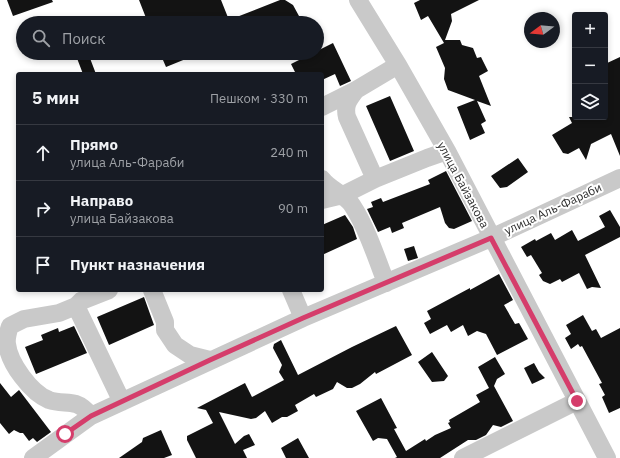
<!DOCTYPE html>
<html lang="ru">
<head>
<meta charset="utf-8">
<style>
  :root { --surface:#171b24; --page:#20242c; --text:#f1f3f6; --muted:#9ea1a6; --line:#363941 }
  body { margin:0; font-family:"IBM Plex Sans",sans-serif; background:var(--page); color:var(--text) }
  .controls { position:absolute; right:12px; top:12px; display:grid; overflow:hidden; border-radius:4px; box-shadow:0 2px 6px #0003 }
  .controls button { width:36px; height:36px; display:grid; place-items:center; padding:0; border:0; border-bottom:1px solid var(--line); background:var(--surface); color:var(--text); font:20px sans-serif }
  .compass { position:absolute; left:524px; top:12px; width:36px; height:36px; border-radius:50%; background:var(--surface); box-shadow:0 2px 6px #0003; rotate:254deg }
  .stop { position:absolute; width:12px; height:12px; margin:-9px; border:3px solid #d53d6b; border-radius:50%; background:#fff }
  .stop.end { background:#d53d6b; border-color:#fff; box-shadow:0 1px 4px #0008 }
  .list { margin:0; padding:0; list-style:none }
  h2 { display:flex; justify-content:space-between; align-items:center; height:52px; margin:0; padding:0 16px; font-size:17px }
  h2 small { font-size:13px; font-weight:400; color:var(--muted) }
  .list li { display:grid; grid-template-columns:26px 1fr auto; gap:12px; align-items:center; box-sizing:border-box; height:56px; padding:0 16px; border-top:1px solid var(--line) }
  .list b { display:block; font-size:15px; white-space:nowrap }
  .list p { margin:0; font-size:13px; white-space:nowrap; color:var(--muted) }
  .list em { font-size:13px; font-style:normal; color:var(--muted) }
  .icon { flex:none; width:22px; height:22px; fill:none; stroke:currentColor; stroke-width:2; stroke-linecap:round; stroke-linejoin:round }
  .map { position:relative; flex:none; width:620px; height:458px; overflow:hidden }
  .search { position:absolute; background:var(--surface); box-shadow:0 2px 6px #0003; left:16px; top:16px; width:308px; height:44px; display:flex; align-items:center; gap:10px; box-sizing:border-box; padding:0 14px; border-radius:22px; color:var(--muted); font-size:15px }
  .panel { position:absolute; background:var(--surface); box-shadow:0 2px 6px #0003; left:16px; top:72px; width:308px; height:220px; border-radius:4px }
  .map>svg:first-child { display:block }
  .building { fill:#131313 }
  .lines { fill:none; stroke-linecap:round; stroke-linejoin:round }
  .minor { stroke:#c9c9c9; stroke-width:18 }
  .route { stroke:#d53d6b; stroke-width:5 }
  .labels { text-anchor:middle; stroke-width:4; stroke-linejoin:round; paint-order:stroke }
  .street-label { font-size:12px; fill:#2c2c2c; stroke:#fff }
</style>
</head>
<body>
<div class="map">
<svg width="620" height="458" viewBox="0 0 620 458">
  <rect width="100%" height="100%" fill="#fff"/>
  <path class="building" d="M7,0H52L53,2L13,16Z
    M139,0H221L229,20L280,0H285L293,5L299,16L300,23H148Z
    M420,0H479L451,14L452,21L445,40H460L462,45L473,48L477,58L481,57L488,71L479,76L491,106L477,101L486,121L481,124L485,133L470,140L457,107L475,100L448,90L444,79L445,68L436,47L444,43L428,16L421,20L414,3Z
    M333,43L351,81L340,86L335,74L322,80V74H296L291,64L313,53H317V51Z
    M75,53H88L96,74H83Z
    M160,53H198V54L166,67Z
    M620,57V156L611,134L591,144L586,160L579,148L568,154L563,153L552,135L572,123L569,117H605V64Z
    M390,96L414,151L390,161L366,106Z
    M518,158L528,172L507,187L500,188L491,176Z
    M446,171L472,221L454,229L449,228L445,223L440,207L402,223L404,228L392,233L390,227L378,232L367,209L373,207L371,202L381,198L383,202L430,184L428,180Z
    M610,210L620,227V237L585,255L601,288L592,287L587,289L579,273L562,282L560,279L550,284L543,281L539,275L542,273L531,255L527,257L521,247L535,239L536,241L551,233L555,240L572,230L578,241L605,227L599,216Z
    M345,215L353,227L357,239L322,255V225Z
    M414,246L418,258L408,261L404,249Z
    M499,274L513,300L504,305L515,324L519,323L528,339L497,355L486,334L477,331L468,336L463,325L451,332L447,325L430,334L424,323L431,319L427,311L470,288V290Z
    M144,297L154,325L109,345L97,317Z
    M583,315L592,331L596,329L601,338L620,328V408L609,413L602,397L605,395L599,384L602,383L582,346L580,347L578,344L571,349L565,338L571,334L566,325Z
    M74,326L87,353L36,374L25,347L43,340L41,335L58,328L59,332Z
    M396,326L412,355L376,374L375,372L360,384L352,388H347L337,382L333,389L316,397L314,394L295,405L298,411L287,417H282L272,423L265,411L256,418L251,419L219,412L235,444L244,436L249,434L255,445L243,450L247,458H196L187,440V436L213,423L206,410L197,408L245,383L252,397L284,380L279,372L282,365L273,348L274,344L281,340L298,375L352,347Z
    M432,352L448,376L444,381L432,382L418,362Z
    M495,357L505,374L497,379L494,386L513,421L501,427L493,425L486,435L476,440H468L440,458H395L397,457L387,439L378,438L373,441L356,411L381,398L397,428L394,429L406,451L425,439L426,441L435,435L451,428L448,423L450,422L449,420L480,402L476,395L489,388L478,367Z
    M534,363L539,372L545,378L532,384L524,368Z
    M0,383L11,397L19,390L51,432L37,442L33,438L29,441L23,433H20L14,430L9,434L0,423Z
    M161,430L172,455L164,458H119L142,442L143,438Z
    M298,438L309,458H286L281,448Z"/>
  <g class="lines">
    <path class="minor" d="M358,0L398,65L447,151L607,458
      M356,90C349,99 344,105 347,117L375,179
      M322,107L356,90L398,65
      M322,179C330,190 345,194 352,205C366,226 377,259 386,283
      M322,200L343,195L375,179L427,158L447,151
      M152,290L165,322V330L175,345L190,355L210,360
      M291,290L303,318
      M76,306L122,402
      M91,416C87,411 82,406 76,404C68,402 58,403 49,400C31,393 9,363 7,344C6,338 8,332 10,326L24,319L59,313L76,306L81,301L109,290
      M33,458L91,416L303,318L491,238L620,178
      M463,458L577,401"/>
  </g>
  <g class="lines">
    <path class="route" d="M65,434L91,416L210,360L303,318L491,238L577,401"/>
  </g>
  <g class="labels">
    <g class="street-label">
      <text transform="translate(463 185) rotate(62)" y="4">улица Байзакова</text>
      <text transform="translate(553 209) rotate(-25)" y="4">улица Аль-Фараби</text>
    </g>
  </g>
</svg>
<div class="controls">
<button>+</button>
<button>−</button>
<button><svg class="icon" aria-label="layers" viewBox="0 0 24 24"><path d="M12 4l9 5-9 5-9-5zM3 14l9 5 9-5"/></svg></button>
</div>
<svg class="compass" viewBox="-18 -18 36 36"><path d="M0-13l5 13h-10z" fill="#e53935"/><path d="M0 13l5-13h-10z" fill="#9ea1a6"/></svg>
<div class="stop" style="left:65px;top:434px"></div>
<div class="stop end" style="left:577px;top:401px"></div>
<div class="search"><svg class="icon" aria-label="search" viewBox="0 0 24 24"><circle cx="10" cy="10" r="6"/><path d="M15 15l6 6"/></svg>Поиск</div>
<section class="panel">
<h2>5 мин<small>Пешком · 330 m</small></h2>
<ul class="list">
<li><svg class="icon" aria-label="ahead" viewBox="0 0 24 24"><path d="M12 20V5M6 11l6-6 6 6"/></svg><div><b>Прямо</b><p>улица Аль-Фараби</p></div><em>240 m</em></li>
<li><svg class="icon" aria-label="right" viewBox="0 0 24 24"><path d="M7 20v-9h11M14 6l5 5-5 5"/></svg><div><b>Направо</b><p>улица Байзакова</p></div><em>90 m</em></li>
<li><svg class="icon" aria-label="arrive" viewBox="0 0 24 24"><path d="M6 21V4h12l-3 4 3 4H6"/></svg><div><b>Пункт назначения</b></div></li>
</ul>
</section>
</div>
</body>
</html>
